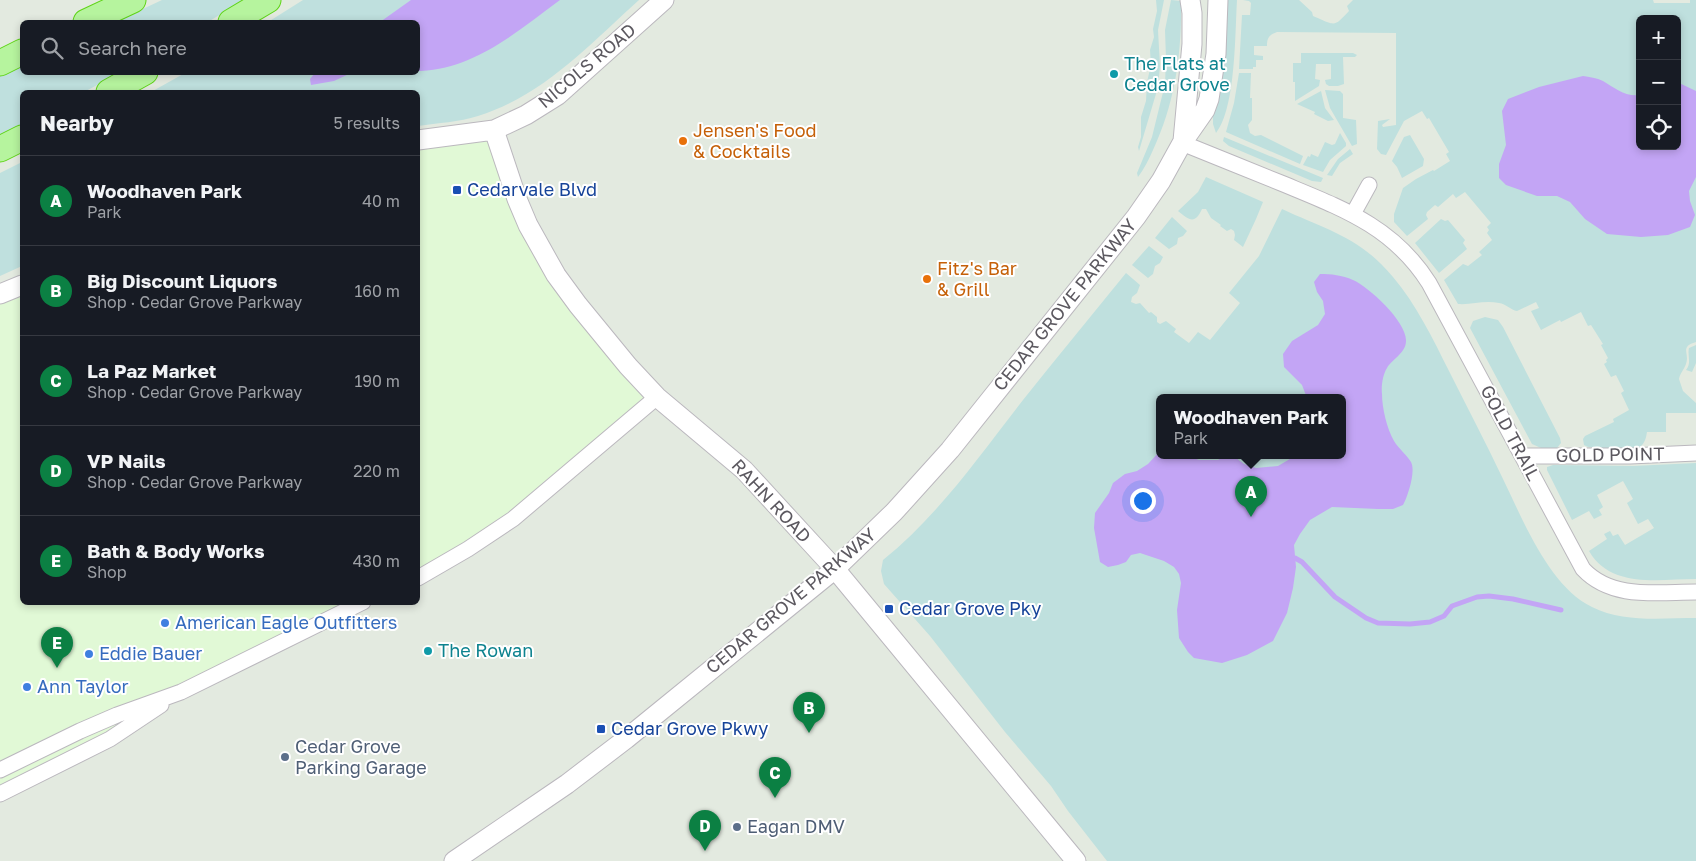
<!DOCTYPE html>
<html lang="en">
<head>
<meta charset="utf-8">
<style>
  :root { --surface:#171b24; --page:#20242c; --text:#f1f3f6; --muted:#9ea1a6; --line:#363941; --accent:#0b8043 }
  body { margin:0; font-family:"Golos Text",sans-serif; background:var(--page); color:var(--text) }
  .controls { position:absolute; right:15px; top:15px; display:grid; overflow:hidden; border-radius:8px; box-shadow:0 2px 8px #0003 }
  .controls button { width:45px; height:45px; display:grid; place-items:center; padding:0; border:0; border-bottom:1px solid var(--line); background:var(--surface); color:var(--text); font:25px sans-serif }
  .you { position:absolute; left:1142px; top:500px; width:18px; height:18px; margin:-12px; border:4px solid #fff; border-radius:50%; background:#1a73e8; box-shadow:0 0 0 8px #1a73e833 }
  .badge { display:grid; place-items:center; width:32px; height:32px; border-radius:50%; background:var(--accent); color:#fff; font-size:16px; font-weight:700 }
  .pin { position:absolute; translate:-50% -41px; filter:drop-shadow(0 1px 2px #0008) }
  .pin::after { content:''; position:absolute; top:26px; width:18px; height:15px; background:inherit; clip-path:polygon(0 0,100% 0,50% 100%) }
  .popup { position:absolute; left:1156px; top:394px; width:190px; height:65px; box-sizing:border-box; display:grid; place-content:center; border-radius:8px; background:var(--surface); filter:drop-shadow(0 1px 4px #0005); font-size:16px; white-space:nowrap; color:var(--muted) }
  .popup b { font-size:19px; color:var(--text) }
  .popup::after { content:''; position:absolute; left:50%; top:100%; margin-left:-10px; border:10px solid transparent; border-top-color:var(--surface) }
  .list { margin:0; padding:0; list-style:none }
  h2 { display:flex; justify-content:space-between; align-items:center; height:65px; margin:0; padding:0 20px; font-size:21px }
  h2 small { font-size:16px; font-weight:400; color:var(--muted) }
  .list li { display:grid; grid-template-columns:32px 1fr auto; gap:15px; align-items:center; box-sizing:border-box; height:90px; padding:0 20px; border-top:1px solid var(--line) }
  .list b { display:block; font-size:19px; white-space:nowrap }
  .list p { margin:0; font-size:16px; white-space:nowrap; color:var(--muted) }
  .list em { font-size:16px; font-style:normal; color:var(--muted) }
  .icon { flex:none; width:28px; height:28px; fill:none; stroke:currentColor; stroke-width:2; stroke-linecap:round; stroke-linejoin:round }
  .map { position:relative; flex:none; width:1696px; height:861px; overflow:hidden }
  .search { position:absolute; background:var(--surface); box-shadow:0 2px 8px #0003; left:20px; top:20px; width:400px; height:55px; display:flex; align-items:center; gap:12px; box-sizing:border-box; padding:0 18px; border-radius:8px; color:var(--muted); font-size:19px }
  .panel { position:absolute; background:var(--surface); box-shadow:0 2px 8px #0003; left:20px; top:90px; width:400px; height:515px; border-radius:8px }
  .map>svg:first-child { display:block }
  .commercial { fill:#e1f9d6 }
  .green { fill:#bfe0de; fill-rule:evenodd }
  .water { fill:#c3a5f5 }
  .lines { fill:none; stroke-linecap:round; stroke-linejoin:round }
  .stream { stroke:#c3a5f5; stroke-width:5 }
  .minor-casing { stroke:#bbb8be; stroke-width:17 }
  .tertiary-casing { stroke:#bbb8be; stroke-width:21 }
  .trunk-casing { stroke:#5fd417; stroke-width:27 }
  .minor { stroke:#fff; stroke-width:15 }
  .tertiary { stroke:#fff; stroke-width:19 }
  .trunk { stroke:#b6f49e; stroke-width:25 }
  .culture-dot { fill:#0f9aa8; stroke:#fff; stroke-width:2 }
  .food-dot { fill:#e8710a; stroke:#fff; stroke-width:2 }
  .transit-dot { fill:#1a4fb4; stroke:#fff; stroke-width:2 }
  .shop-dot { fill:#3f7fe0; stroke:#fff; stroke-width:2 }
  .service-dot { fill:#5c6f8a; stroke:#fff; stroke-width:2 }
  .labels { text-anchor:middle; stroke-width:4; stroke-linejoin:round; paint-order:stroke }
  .culture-label { font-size:18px; fill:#0d838f; stroke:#fff; text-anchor:start }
  .street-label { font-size:18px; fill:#5c5960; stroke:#fff }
  .food-label { font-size:18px; fill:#c56008; stroke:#fff; text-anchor:start }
  .transit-label { font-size:18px; fill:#164399; stroke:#fff; text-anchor:start }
  .shop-label { font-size:18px; fill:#366cbe; stroke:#fff; text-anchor:start }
  .service-label { font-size:18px; fill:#4e5e75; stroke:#fff; text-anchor:start }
</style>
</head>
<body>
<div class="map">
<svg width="1696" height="861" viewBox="0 0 1696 861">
  <rect width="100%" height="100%" fill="#e3eae0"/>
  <path class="commercial" d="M494,130L528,225L657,397L556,484L418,578V140Z
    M22,285V602L363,603L208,678L0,801V294Z"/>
  <path class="green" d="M162,0H244L208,22H115Z
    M303,0H639C590,44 543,96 478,116C459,122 438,123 418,126V92H151L185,73L418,72V22H268Z
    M1156,0H1164L1158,30L1160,66L1158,87L1139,151L1138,147L1141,137V117L1146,101L1147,82L1151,65L1150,50L1154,37L1153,29L1157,11Z
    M1171,0L1181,1C1182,53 1175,103 1153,150C1149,159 1144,169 1138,177L1137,173L1152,137L1165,84L1166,59L1165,30Z
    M1225,0H1237C1235,33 1236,108 1216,133L1213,124V113Z
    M1243,0H1299L1312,12L1313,16C1315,17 1318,18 1320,19C1337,27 1336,24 1349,11L1347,6L1353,0H1653L1654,3H1690V0H1696V342C1679,347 1690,353 1686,364C1684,370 1680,373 1679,379L1683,391L1696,403V436V413H1666V432H1647C1646,439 1644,446 1636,449C1627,451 1591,450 1584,445L1583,439L1585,436L1614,422L1613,419L1629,410L1621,393L1624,391L1616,375L1611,377L1604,364L1607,362L1606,360L1608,358L1601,345L1603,344L1591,325L1588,326L1581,312L1561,322L1560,320L1541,330L1531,311L1539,308L1536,302L1517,311C1511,310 1506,304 1499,303C1484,300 1472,305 1458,304L1444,280L1463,264L1468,266L1482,255L1479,252L1492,240L1487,233L1489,230L1487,227L1491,223L1465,192L1456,198L1453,194L1438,207L1435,205L1427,212L1426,215L1428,219L1407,236L1394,222V214L1403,188L1416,179L1433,170L1434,171L1450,161L1446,154L1449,152L1429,118L1427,119L1422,111L1404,121L1386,155L1381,154L1377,149L1378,121L1390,119L1382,125L1383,127L1396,125V33L1277,32C1269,35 1267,38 1267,46H1254V55L1263,56V60H1256V67H1253V69H1239L1242,15H1250L1251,3L1249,1ZM1640,19H1677V146H1640Z
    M1301,53H1353L1357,55L1355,57H1343L1344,84L1338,86H1329L1326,84L1325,80L1331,79V64H1316L1315,79L1320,80L1319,86L1295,101V82H1293V63H1301Z
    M22,66V72L120,73L84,92H22V124L0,136V76Z
    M1239,73H1251L1250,98H1252V120L1248,125L1250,133L1255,136L1261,135L1303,156L1300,164L1226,132L1234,103Z
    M1325,90L1340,91L1343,94V118L1356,120L1357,144L1352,146L1330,108Z
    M1321,91L1325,108L1334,120L1328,121L1314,114L1315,112L1297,104Z
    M1340,133L1346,143V146L1330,160L1323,172L1303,165L1308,156L1310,157L1311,154L1318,157L1325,142L1332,145L1335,144Z
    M1410,135L1424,159L1423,166L1402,178L1397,167L1392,161L1404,137Z
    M1224,137L1323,178L1321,182L1312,181L1229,146L1223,141Z
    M1350,149L1353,154L1340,163L1332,176L1327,175L1338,159Z
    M22,162V266L0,276V173Z
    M1206,177L1263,202L1256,219L1243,247L1234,240L1235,235L1234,231L1231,229L1227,231L1220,226L1221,225L1211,218L1206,209H1202C1195,225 1189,220 1178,211L1198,192Z
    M1282,209C1327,230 1360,237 1393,277C1416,304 1433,339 1449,371C1467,407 1486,443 1503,479C1523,520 1549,586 1592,607C1623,623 1662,618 1696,618V861H1107L1068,811L1051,786L1005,732L930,636L884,584L881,571L883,560C938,516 980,455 1023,400C1057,357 1092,315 1126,273L1140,285L1137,293L1132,297L1131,302L1136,304L1140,303L1149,313L1151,312L1157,317V322L1160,324L1166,321L1176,329L1174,332L1189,343L1198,332L1210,340L1240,303L1229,293L1259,256ZM1160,398H1342V456H1160Z
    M1172,217L1187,231L1183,236L1178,238L1177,244L1169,249L1155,238Z
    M1441,219L1445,221L1448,220L1465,240L1463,243L1467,249L1439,273L1415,243Z
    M1149,246L1163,257L1160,263L1155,266L1153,274L1148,278L1132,265Z
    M1485,317L1498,320L1503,327L1560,438L1561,443L1557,448H1541L1532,444L1470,328L1473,321Z
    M1696,345V363L1692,372L1686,370C1692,362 1687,356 1689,348Z
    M1696,463V579C1659,579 1611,589 1589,551L1607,539L1604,534L1610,531L1613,536L1618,534L1625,545L1654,528L1648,519L1638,524L1627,503L1633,499L1623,481L1597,495L1603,507L1599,510L1602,515L1594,519L1589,511L1572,520L1547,470V467L1553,465L1633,466Z"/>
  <path class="water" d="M411,0H560C518,31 476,68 421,71H418V22H380Z
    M315,73V72L351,73L334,81L311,85L310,79Z
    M1583,76C1589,77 1597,78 1603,81C1615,88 1625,97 1640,95V146H1677V82L1696,91V177L1689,191L1690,201L1695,215L1690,227L1668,235L1641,237L1607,234L1585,219L1570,202L1557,196H1537L1506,185L1499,178V164L1506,145L1502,111L1508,99L1539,87Z
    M1320,274C1331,274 1342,275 1353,280C1369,287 1407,322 1406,341C1406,353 1392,359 1387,368C1383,374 1381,386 1382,394C1382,408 1387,429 1394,441C1399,449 1407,455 1411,462C1416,471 1408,496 1403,505L1393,509H1378L1332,507L1310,520L1300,534L1294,545L1296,567L1293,588L1287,613L1273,641L1247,655L1222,663L1194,658L1188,652L1179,638L1177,610L1181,583L1179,574L1174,567L1164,561L1140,553L1131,555L1126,562L1118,565L1108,567L1100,562L1094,528L1095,513L1109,493L1113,483L1125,474L1137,471L1148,464L1160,451V456H1188L1199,460H1218L1226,456L1236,458L1244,464L1256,468L1278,466L1295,456H1342V398H1307L1302,385L1284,367L1283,354L1292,341L1318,325L1325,314L1323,301L1317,292L1314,282Z"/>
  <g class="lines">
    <path class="stream" d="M1295,558L1302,562L1335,597L1366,618L1378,623L1410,624L1430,622L1444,616L1452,606L1477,597L1489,596L1513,599L1561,610"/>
    <defs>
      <path id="minor" d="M1182,143C1215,156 1248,170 1281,183C1341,208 1393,226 1429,283L1583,569C1612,600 1657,592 1696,592
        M1353,214L1369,185
        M1523,456H1630L1696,453
        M418,578L468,549L513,519L657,397
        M0,770L80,731L117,715L181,692L363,602
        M0,794L110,739L161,705"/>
      <path id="tertiary" d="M494,130L517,199L528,225L556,275L578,305L628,366L657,397L744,470L835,569L1076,861
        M418,140L494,130L526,115L558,95L664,0
        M1183,141L1192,44V13L1190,0
        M0,294L22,285
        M454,861L567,784L626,739L835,569L894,512L950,450L1136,217L1161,181L1182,143L1205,110L1209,99L1216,54L1218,0"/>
      <path id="trunk" d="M86,22L133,0
        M231,22L268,0
        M0,63L22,52
        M109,92L145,72
        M0,149L22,138"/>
    </defs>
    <use href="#minor" class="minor-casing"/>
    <use href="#tertiary" class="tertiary-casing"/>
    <use href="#trunk" class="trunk-casing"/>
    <use href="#minor" class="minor"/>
    <use href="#tertiary" class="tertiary"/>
    <use href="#trunk" class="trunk"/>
  </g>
  <g class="culture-dot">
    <circle cx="1114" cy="74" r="5"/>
    <circle cx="428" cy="651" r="5"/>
  </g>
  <g class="food-dot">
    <circle cx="683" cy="141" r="5"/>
    <circle cx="927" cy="279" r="5"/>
  </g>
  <g class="transit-dot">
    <rect x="452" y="185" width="10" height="10" rx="2.5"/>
    <rect x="884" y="604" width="10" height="10" rx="2.5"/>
    <rect x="596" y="724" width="10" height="10" rx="2.5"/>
  </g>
  <g class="shop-dot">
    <circle cx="165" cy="623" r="5"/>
    <circle cx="89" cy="654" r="5"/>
    <circle cx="27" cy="687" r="5"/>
  </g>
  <g class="service-dot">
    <circle cx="285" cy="757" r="5"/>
    <circle cx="737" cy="827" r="5"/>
  </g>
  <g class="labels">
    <g class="culture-label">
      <text x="1124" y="70">The Flats at<tspan x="1124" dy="21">Cedar Grove</tspan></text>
      <text x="438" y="657">The Rowan</text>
    </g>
    <g class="street-label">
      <text transform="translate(587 66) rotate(-40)" y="6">NICOLS ROAD</text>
      <text transform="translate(1065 305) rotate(-51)" y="6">CEDAR GROVE PARKWAY</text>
      <text transform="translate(1510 433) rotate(62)" y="6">GOLD TRAIL</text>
      <text transform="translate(1610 455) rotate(-1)" y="6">GOLD POINT</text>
      <text transform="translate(771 501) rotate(47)" y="6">RAHN ROAD</text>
      <text transform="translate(791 601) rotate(-40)" y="6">CEDAR GROVE PARKWAY</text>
    </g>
    <g class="food-label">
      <text x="693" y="137">Jensen's Food<tspan x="693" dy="21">&amp; Cocktails</tspan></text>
      <text x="937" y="275">Fitz's Bar<tspan x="937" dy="21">&amp; Grill</tspan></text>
    </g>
    <g class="transit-label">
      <text x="467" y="196">Cedarvale Blvd</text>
      <text x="899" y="615">Cedar Grove Pky</text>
      <text x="611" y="735">Cedar Grove Pkwy</text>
    </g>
    <g class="shop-label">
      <text x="175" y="629">American Eagle Outfitters</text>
      <text x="99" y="660">Eddie Bauer</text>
      <text x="37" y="693">Ann Taylor</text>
    </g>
    <g class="service-label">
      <text x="295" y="753">Cedar Grove<tspan x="295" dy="21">Parking Garage</tspan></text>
      <text x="747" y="833">Eagan DMV</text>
    </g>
  </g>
</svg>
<div class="controls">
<button>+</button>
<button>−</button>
<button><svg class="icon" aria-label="locate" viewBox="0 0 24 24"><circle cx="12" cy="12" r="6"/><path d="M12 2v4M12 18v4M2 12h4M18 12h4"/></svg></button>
</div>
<div class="you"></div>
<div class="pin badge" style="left:1251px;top:517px">A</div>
<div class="popup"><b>Woodhaven Park</b>Park</div>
<div class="pin badge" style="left:809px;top:733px">B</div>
<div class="pin badge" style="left:775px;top:798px">C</div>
<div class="pin badge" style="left:705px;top:851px">D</div>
<div class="pin badge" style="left:57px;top:668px">E</div>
<div class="search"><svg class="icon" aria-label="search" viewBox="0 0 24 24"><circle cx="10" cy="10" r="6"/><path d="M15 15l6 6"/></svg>Search here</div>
<section class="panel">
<h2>Nearby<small>5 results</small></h2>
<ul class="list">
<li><span class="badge">A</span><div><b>Woodhaven Park</b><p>Park</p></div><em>40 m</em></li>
<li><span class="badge">B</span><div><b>Big Discount Liquors</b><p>Shop · Cedar Grove Parkway</p></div><em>160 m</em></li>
<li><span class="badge">C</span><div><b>La Paz Market</b><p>Shop · Cedar Grove Parkway</p></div><em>190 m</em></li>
<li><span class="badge">D</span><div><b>VP Nails</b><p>Shop · Cedar Grove Parkway</p></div><em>220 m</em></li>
<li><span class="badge">E</span><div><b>Bath &amp; Body Works</b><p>Shop</p></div><em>430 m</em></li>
</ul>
</section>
</div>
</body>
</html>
